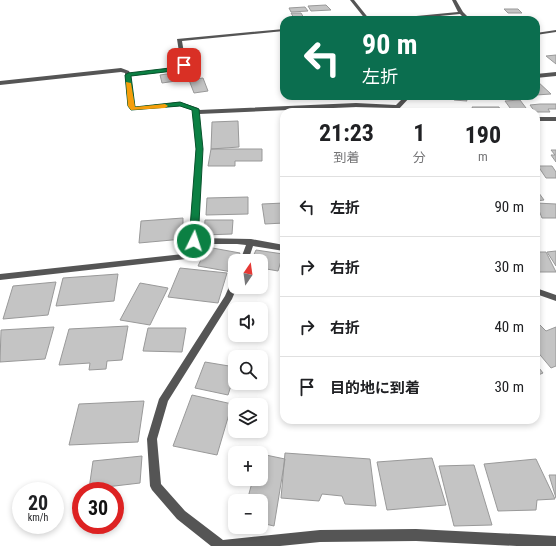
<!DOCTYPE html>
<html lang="ja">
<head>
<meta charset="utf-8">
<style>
  :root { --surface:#fff; --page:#f2f2f2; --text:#202124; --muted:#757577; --line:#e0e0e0 }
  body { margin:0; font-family:"Roboto Condensed","Noto Sans JP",sans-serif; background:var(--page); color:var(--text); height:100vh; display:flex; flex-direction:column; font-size:15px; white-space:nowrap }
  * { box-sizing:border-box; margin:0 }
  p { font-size:13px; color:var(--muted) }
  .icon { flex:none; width:22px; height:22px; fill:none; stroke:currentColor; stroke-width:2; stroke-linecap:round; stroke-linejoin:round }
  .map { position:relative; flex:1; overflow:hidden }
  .panel { position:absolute; left:280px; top:108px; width:260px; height:316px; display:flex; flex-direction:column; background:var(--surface); border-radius:12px; box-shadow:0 2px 6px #0003 }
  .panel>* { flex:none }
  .top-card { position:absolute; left:280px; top:16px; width:260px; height:84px; border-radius:12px; box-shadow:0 2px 6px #0003; background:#0b6e4f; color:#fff; overflow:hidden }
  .needle { width:26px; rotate:13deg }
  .buttons { position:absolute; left:228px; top:254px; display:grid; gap:8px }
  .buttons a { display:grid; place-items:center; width:40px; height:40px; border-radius:8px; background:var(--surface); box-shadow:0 2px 6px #0003; font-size:20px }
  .speed { position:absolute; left:12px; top:482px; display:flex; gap:8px; font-size:20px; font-weight:700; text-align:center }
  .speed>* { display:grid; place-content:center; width:52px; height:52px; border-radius:50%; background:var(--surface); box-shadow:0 2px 6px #0003; line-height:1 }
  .speed small { font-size:10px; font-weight:400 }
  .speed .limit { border:6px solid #d22; background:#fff; color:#111 }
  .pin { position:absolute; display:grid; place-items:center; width:34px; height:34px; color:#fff; margin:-17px; border-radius:8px; box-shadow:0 2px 6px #0006 }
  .me { position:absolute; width:44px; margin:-22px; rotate:4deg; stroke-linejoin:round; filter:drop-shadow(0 0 3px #0008) }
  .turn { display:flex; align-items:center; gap:14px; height:84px; padding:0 16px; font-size:18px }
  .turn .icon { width:52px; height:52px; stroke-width:2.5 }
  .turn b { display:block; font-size:28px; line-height:34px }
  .eta { display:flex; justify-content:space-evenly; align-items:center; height:68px; text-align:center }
  .eta b { font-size:24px; font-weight:700; line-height:28px }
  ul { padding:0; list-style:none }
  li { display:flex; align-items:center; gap:12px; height:60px; padding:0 16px; border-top:1px solid var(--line) }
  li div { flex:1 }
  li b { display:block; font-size:15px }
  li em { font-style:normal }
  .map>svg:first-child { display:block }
</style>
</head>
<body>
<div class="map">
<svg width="556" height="546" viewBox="0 0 556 546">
  <rect width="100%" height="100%" fill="#fff"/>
  <path fill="#c4c4c4" stroke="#999" d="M326,5l5,5 -20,1 -3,-5z
    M305,7l3,4 -17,1 -2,-4z
    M504,9h14l4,4h-14z
    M291,13h10l3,5h-10z
    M556,55v9l-10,-8z
    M180,72l3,8 -21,3 -2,-8z
    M203,78l5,13 -14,2 -5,-13z
    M536,80l15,14 -15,1z
    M453,96h12l2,5 -13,-1z
    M520,100l9,12h-16l-8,-11z
    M540,104h16v5h-8l2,3h-15l-5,-7z
    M472,107h27l2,5h-27z
    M238,121l1,26 -28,2 1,-27z
    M211,149h51v12h-27v5h-27z
    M551,150h5v12l-5,-7h4z
    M538,166h14l4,6v6h-10z
    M536,189l8,11 -8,1z
    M248,197v17l-42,1 1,-17z
    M284,203v20l-19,1 -3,-20z
    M536,203l20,1v14h-14z
    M183,218v21l-44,4 2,-22z
    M205,220h28l-1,14 -28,1z
    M207,247l33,6 -3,8h-2l-3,11 -34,-6z
    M256,250l27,4 -5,17 -17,-3v-7h-10z
    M556,251v15l-9,-14z
    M536,252h10l10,20h-20z
    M180,268l47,5 -9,30 -50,-6z
    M118,274l-4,27 -58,5 7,-28z
    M56,282l-8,33 -45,4 10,-33z
    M140,283l28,5 -18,37 -30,-5z
    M536,321l10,10 10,-4v39l-5,2 -15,-18z
    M128,326l-6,34 -15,1 -1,8 -17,1 1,-7 -31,2 10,-36z
    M54,327l-9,32 -45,3 1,-32z
    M148,328h38l-4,24 -39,-1z
    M205,362l30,5v6l-7,22 -33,-7z
    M536,364l7,9 -7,3z
    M192,395l40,9 -15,51 -44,-9z
    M144,401l-6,41 -69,3 10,-41z
    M285,453l85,6 6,47 -31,-2 -3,-8 -20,-2 -3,7 -38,-3z
    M261,454l24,5 -11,67 -13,-3v-22h-14l6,-22h8z
    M142,456l-2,27 -51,6 4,-28z
    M432,458l14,47 -59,5 -10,-48z
    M536,459l19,40 -18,1 -1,10 -38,1 -14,-47z
    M474,465l18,60 -38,1 -15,-60z
    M549,475h7v23z"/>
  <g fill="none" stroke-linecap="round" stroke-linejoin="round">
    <path fill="#555" fill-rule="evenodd" d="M350,0h4l16,20h-4z
      M452,0h4l7,12 8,8h-5l-6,-6 -61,6h-16l2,-1 73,-7z
      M284,29v2l-102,10 4,24 -4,5 -52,6 4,30 1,1 45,-5 18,6 1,2 157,-7 40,2 9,-9h6l-14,15 -2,1 -3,-2 1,-2 -37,-1 -157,7 3,35 -4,89 53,1 33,6v6l-31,-5 -5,15h-8l6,-16 -9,-1h-41l-7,14 -3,1 -186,21v-6l183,-20 7,-13 6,-92 -3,-39 -13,-4 -48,4 -4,-4 -3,-33 -4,-1 -121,13v-4l121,-13 8,3 1,2 48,-5 3,-3 -4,-26z
      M556,30v2l-20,3v-2z
      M556,72v4l-20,2v-4z
      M536,117h20v4h-20z
      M235,279v8h2l-5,12 -64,102 -11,38 4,45 24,27 38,29 97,-10 96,-1 140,7v10h-39l-101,-5 -96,1 -40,4h-69l-34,-27 -25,-29 -2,-4 -3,-47 12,-40 66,-103 7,-16z
      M536,288l20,7v6l-20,-7z"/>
  </g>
  <path fill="#0b8043" stroke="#07532c" d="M182,63l5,2 -5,5 -51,6 4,31 45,-5 19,7 4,40 -5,92 -4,3 -5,-3 7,-92 -4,-39 -12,-4 -49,4 -3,-4 -3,-31 3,-2 50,-6z"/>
  <path fill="#f59e0b" d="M126,82l5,1 4,24 30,-3 3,2 -3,2 -34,2 -3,-4z"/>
</svg>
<div class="buttons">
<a><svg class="needle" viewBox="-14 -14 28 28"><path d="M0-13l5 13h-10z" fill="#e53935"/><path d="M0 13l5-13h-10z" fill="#757577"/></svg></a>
<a><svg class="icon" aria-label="sound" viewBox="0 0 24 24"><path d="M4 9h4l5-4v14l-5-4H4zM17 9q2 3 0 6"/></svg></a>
<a><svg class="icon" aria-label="search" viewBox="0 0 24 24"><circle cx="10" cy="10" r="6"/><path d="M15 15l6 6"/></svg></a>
<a><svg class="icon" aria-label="layers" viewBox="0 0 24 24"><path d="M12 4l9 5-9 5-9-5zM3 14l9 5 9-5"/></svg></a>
<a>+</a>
<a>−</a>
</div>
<div class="speed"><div>20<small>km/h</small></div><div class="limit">30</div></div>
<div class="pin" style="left:184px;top:65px;background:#d93025"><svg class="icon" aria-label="arrive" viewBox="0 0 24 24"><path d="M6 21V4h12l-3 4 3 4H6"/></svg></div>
<svg class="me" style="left:194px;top:241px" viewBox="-20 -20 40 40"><circle r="17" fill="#0b8043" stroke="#fff" stroke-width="3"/><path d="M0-11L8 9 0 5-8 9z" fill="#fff"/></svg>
<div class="top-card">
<div class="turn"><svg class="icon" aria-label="left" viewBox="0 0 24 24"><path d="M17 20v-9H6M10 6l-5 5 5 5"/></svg><div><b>90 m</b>左折</div></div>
</div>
<section class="panel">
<div class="eta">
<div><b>21:23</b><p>到着</p></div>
<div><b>1</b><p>分</p></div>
<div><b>190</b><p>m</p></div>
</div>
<ul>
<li><svg class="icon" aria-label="left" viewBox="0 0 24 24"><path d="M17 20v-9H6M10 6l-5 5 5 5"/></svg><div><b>左折</b></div><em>90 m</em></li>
<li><svg class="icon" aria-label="right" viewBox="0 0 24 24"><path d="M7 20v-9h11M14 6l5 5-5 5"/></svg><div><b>右折</b></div><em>30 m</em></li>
<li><svg class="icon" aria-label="right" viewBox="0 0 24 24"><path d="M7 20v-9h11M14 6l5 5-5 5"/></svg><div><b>右折</b></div><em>40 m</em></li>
<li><svg class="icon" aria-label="arrive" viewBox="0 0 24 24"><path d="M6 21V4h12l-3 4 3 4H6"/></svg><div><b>目的地に到着</b></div><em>30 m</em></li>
</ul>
</section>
</div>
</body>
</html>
